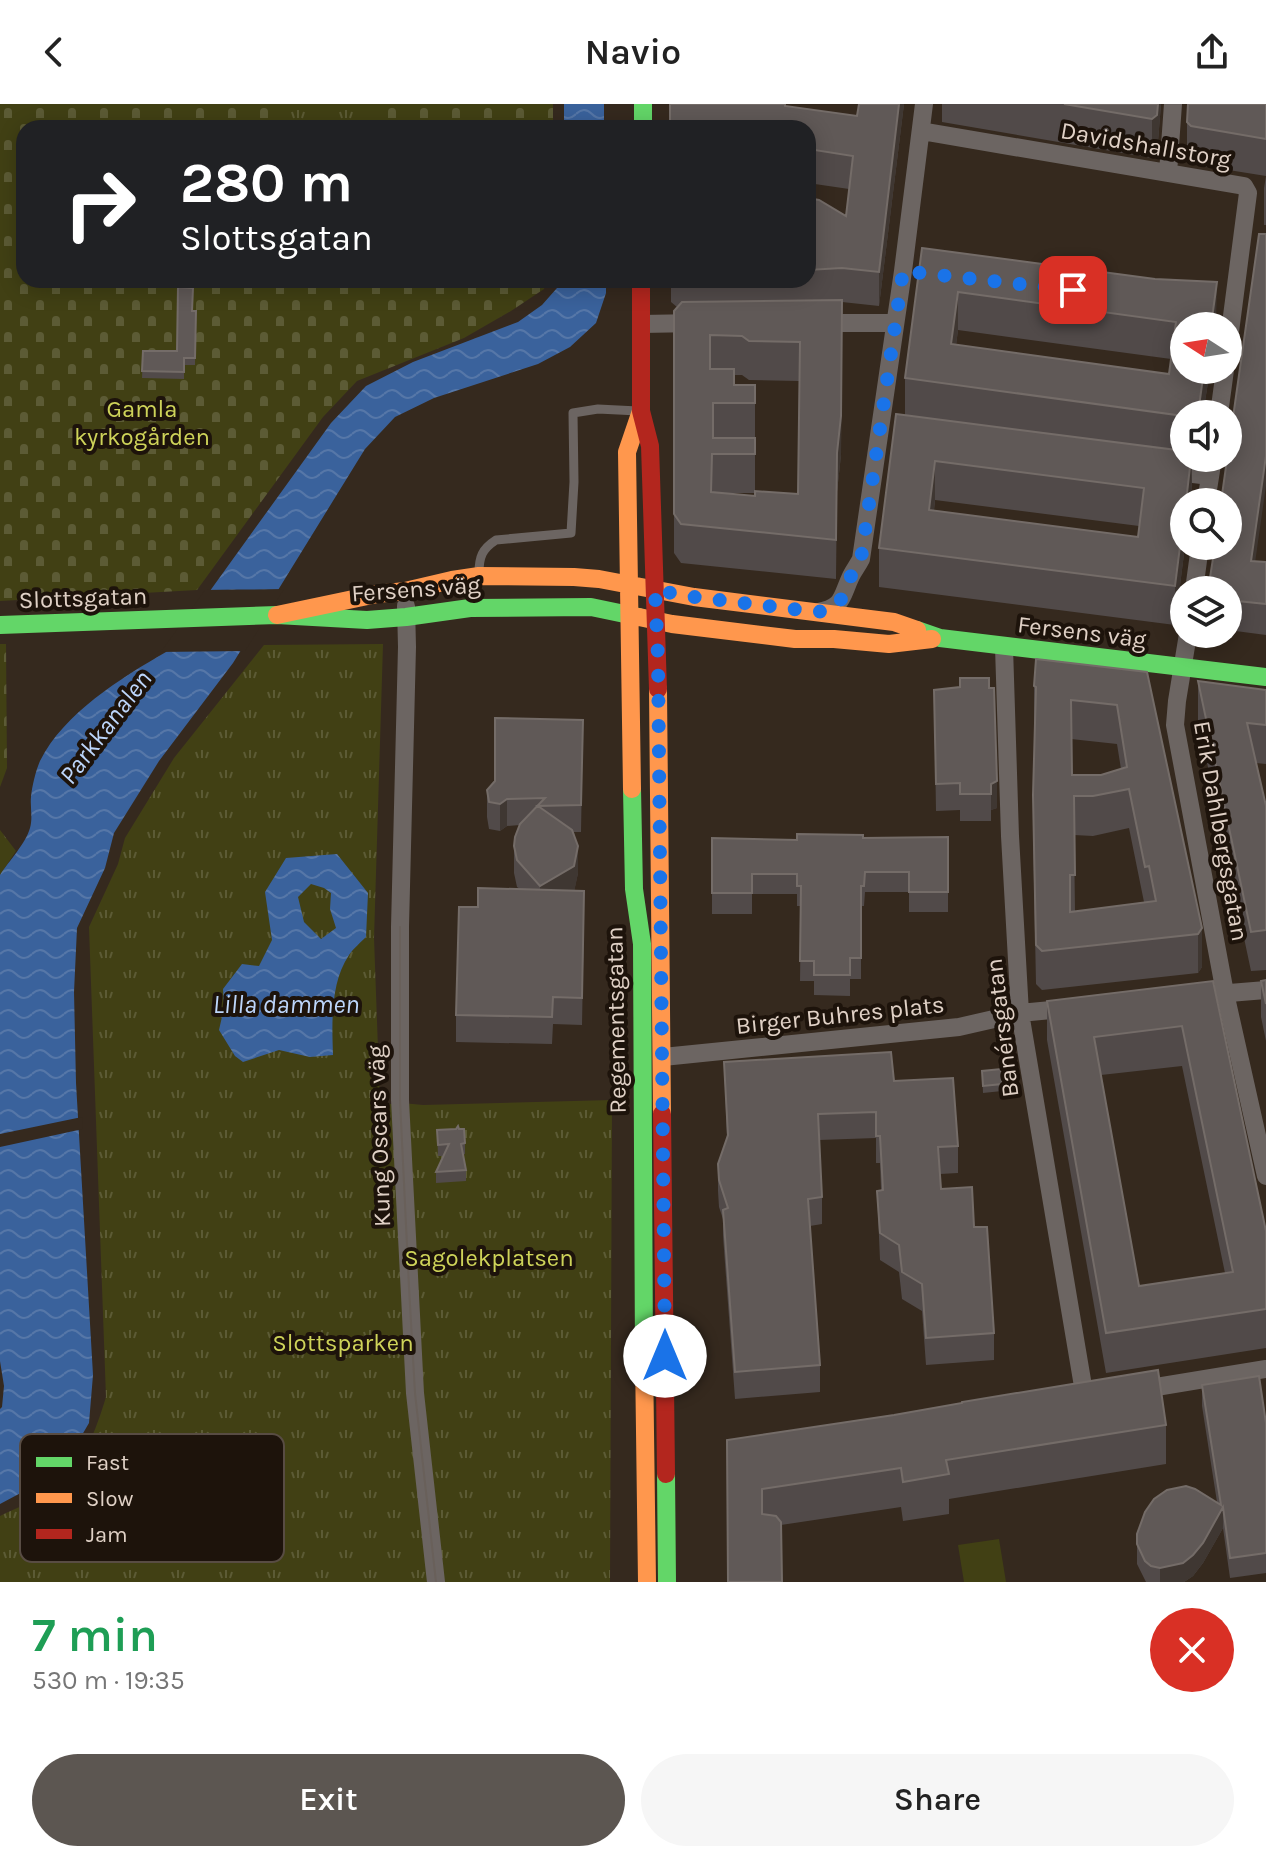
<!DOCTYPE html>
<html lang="en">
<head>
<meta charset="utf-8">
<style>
  :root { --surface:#fff; --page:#f6f6f6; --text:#222; --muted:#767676; --accent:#5c5651 }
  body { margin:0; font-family:Karla,sans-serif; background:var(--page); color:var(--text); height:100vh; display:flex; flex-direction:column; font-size:30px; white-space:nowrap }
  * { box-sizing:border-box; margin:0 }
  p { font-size:26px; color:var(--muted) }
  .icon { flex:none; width:44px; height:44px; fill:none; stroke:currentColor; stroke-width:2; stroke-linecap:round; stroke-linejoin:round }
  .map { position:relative; height:1478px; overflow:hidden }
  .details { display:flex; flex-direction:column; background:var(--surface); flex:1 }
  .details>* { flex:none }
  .hud { position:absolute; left:16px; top:16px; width:800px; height:168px; border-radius:24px; box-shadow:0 4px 20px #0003; background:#202124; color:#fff; overflow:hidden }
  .needle { width:52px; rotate:282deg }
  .buttons { position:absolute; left:1170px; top:208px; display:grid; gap:16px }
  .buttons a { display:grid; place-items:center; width:72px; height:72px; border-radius:50%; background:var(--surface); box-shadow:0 4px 20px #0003; font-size:40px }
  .pin { position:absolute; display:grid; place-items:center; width:68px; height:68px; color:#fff; margin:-34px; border-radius:16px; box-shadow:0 4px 12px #0006 }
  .me { position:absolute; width:88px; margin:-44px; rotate:0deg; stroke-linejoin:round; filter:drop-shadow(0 0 6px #0008) }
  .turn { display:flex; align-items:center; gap:28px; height:168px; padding:0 32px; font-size:36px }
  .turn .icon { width:104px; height:104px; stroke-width:2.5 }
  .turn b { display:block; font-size:56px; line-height:68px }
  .round { display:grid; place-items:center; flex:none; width:84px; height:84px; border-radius:42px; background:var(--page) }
  .overview { display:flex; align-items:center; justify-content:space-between; height:136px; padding:0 32px }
  h1 { font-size:48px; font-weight:600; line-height:60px; color:#1e9e55 }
  .action { display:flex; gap:16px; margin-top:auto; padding:16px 32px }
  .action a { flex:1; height:92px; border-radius:48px; background:var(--accent); color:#fff; font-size:32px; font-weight:600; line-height:92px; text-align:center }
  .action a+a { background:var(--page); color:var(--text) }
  header { display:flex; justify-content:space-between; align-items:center; height:104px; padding:0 32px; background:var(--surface); font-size:36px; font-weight:600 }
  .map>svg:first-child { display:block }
</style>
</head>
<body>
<header><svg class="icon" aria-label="back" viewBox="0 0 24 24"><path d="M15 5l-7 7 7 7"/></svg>Navio<svg class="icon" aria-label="share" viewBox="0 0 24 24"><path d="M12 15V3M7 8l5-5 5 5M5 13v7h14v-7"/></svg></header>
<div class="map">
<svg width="1266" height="1478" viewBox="0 0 1266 1478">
  <defs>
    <pattern id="cemetery-stones" width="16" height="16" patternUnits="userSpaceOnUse" patternTransform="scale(2)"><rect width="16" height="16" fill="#414014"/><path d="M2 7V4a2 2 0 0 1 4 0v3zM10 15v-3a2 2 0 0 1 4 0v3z" fill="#5c5b35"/></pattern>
    <pattern id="park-tufts" width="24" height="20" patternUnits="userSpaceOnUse" patternTransform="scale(2)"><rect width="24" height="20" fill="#414014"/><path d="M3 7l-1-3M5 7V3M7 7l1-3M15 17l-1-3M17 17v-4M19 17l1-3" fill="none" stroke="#5c5b35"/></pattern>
    <pattern id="water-waves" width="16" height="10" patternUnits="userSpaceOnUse" patternTransform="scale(2)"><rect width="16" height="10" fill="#3a629c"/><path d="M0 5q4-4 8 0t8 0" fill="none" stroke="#5677a8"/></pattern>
  </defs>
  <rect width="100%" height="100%" fill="#35291e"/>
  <path fill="url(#cemetery-stones)" d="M0,0h553v24h-529v152h522l-2,9 -33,22 -47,27 -107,43 -34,36 -126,173 -197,11z
    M0,540h6l1,124 -7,19z"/>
  <path fill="url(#park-tufts)" d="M284,0h85l3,4 6,20h-104l4,-15z
    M383,540l-9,294 6,167 22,-2 21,2 189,-5 -2,482h-610v-66c16,-8 45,-19 57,-29 27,-24 39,-57 49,-90l-17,-470 29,-63 7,-26 49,-80 90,-113z
    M0,726l16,21 -16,24z"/>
  <path fill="#414014" d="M999,1435l7,43h-42l-6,-37z"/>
  <path fill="url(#water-waves)" fill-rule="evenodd" d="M564,0h40v24h-40z
    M560,176h46v13l-10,30 -26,24 -32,17 -104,34 -39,19 -30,32 -132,214 -74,98 -45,72 -9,35 -28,60 -3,64 2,91 17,292 -4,48 -17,29 -25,27 -47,25v-95l2,-2 2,-21 -4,-25v-486c9,-14 26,-32 30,-47 3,-10 0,-21 1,-31 1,-11 5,-27 9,-36 24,-48 81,-83 126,-109l165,-229 35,-37 47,-24 105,-40 24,-17 15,-17z
    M337,750l31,39 -2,44c-5,5 -13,12 -17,18 -19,28 -17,69 -16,100l-23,2 -31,-7 -36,12 -8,-6 -16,-26 5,-22 -1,-19 19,-25 17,2 13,-26 -7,-48 21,-34zM311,780l13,4 7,5 -1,16 6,19 -15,11 -17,-17 -6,-25z"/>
  <path fill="#35291e" d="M284,485l-39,62 -88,1 6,-3 42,-59z
    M82,1013l1,12 -83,18v-13z"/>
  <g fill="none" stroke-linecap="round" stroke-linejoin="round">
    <path stroke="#6c6562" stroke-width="9" d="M479,469c0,-16 3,-24 17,-33l75,-7 3,-51 -1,-69 25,-4 40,2"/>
    <path stroke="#6c6562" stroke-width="18" d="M921,27l323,55 4,7 -20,154
      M1168,69l5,-69
      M819,219h76
      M641,220l57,-1
      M1219,310l6,-44
      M1168,367l42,5
      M1206,398l7,-44
      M1194,486l6,-44
      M406,502l1,41 -7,280v173l15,293 21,189
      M818,508c26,-5 23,-15 33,-36 3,-6 7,-11 10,-17l42,-288 21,-167
      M1188,530l-11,67 -2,24 50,268 41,183
      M1004,543l6,189 10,177 65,385
      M1193,892l73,-6
      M663,953l296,-30 61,-14 52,-5
      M1138,1286l128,-21"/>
    <path stroke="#63d668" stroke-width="18" d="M643,0v24
      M0,521l277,-10 90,5 39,-3 64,-9 121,-1 48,10
      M917,526l23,8 326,39
      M632,685l2,100 8,55 2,412
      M666,1370l1,108"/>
    <path stroke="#ff974d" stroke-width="18" d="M277,511l100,-21 28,-3 47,-11 27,-4 95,1 25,2 95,18 200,25 23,8
      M639,513l33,7 123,15h39l55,5 43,-5
      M658,585l4,425
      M632,685l-5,-337 14,-41
      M644,1252l3,226"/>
    <path stroke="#b3261e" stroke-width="18" d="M641,176v131l9,35 8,243
      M662,1010l4,360"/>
    <path stroke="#69605a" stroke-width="2" d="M400,823v173l9,187 6,106 21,189"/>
  </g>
  <path fill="#514a49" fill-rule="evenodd" d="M859,0h45l-25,202 -37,-4 -1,153 -4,37 -1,87 -155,-16 -7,-10v-242l3,-4 -6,-5v-22h137v-82l38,18 3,-27 -41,-6v-55l-19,-21 68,9zM734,271h8l7,5 50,1 -1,113 -43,-3v-106h-21zM722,389h33v3z
    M942,0h219l-4,50 -5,4 -210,-36z
    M1266,0v121h-2v-37l2,-12 -75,-12 -4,-5v-37z
    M922,144l295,72 -1,6h-32v44h26l-7,44h-19v44h8v34l-1,10h-7v44h1l-10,79 -296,-38v-39l26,-133v-37zM958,226l213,29 -2,15 -213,-29zM935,396l204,26 -1,11 -204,-26z
    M192,207h4l-1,54h-11v14l-42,-1 1,-27h34z
    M1255,457l11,1v73l-38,-5v-40z
    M1147,568l55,256v39l-4,6 -156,17 -6,-6 -3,-150 2,-108 -1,-1v-39zM1071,635l46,5 4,25 -20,6h-29zM1129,724l15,74 -69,10 -1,-77 19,1z
    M1198,577l68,9v74l-10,-1 10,43v164l-15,1 -53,-251z
    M989,584l8,120 -6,2v11h-31v-11l-24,1 -2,-121z
    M583,616l-2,112h-7l4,41 -4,18 10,27 -2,107 -29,-1 -1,20 -96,-2v-27l22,-108 42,-18 -3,-2 -3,-14v-27l6,-21 -13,1 -7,5 -11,-2 -2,-12v-27z
    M948,733v75h-39v-20h-44l-1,14h-3v73h-11v17l-36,-1v-14h-14l1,-75h-4v-12h-45v20h-40v-76l85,2z
    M1266,876v61l-5,-24v-36z
    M1213,877l53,250v117l-160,25 -59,-333v-39zM1182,962l43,207 -86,13 -38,-211z
    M724,958l170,19 64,65v27l-18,1 1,15 33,38 20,106v27l-68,5 -4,-54 -20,-12 -3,-27 -19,-12 -3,-69 4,-1 -1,-27h-4v-25l-57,2 3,57v27l-12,2 10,139v27l-85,7 -12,-163v-17l-4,-12 -1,-16v-27l9,-25z
    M982,967l20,13v7l-19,2z
    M437,1026l28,13v11l-2,1 3,15v11l-30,2v-11l7,-16h-5z
    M1202,1281l64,38v150l-36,5 -7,-50 -20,35 -10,13 -9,6h-38l-9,-18v-30l80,-32 -15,-96z
    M1166,1321v39l-217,35v15l-46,7 -2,-14 -120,18 1,57 -55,-142z"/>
  <path fill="#3f3732" d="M899,0h5l-25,202v-34z
    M1158,0h3l-4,50 -5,4v-39z
    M1217,178l-1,44h-5z
    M958,188v38l-7,52v-38z
    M842,196l-1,155 -4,37 -1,87 1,-126z
    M1204,266h6l-7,44h-5z
    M1266,352v30l-15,105v-30z
    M1191,354l1,34 -1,10h-5z
    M935,357v39l-6,50v-40z
    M1184,411v31h1l-10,79v-39z
    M997,677v27l-6,2v-26z
    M507,695v27l-7,5v-27z
    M578,742v27l-4,20 -34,20v-27z
    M1202,824v39l-4,6v-39z
    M1223,1403v21l-20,35 -10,13 -9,6h-24v-14z"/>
  <path fill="#605957" stroke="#746c68" stroke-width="2" fill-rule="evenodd" d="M670,0h115v2l72,10 2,-12h40l-20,168 -37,-4 -34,2v-72l11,2 27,16 7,-60 -45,-7v-21h-138z
    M1064,0h94l-1,11 -5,4z
    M1188,0h78v35l-75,-13 -4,-4z
    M1259,130h7v222l-15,105 15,1v42l-38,-4v-10h-20l7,-44h13v-44h-7z
    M922,144l233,31 62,3 -6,44h-27v44h20l-6,44h-14v2l-279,-38zM958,188l218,30 -7,52 -218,-30z
    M178,183l15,1 -1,23h4l-1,47h-11v14l-42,-1 1,-20h34z
    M842,196l-1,116 -4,37 -1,87 -155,-16 -7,-10v-203l8,-9zM710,231l32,1 7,5 51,1 -2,152 -43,-3v5l-44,-4 1,-38h43v-16h-42v-35h42v-18h-21v-16h-24z
    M896,310l288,37v7h7l-5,44h-2v13l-9,71 -296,-38zM935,357l209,27 -6,49 -209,-27z
    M1036,555l111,13 55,256 -4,6 -156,17 -6,-6 -3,-150 3,-108 -2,-1zM1071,596l46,5 10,62 -26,8h-29zM1129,685l16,78 4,-1 7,35 -86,11v-37h5l-1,-79h19z
    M960,574h29v10h5l3,93 -6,3v10h-31v-11l-24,1 -2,-94 26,-3z
    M1198,577l68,9v35l-19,-2 19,83v124l-15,2z
    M495,614l88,2 -2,85 -43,1 34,24 6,16 -4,20 -34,20 -23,-26 -3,-14 1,-9 5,-13 25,-26 -38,1 -7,5 -11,-2 -2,-12 8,-9z
    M797,730l66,1v3l85,-1v55h-39v-20h-44l-1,14h-3v72h-11v17h-36v-14h-14l1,-75h-4v-12h-45v19h-40v-55l85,2z
    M478,784l106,3 -2,107 -29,-1 -1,20 -96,-2 3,-108h19z
    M1266,876v24l-5,-23z
    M1213,877l53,250v78l-160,24 -59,-332zM1182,922l51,246 -94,14 -45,-249z
    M891,948l3,29 59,-3 5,68 -20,1 3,42 31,-2 2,40h13l7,106 -68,5 -4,-54 -20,-12 -3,-27 -19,-12 -3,-42 6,-1 -3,-54h-4v-24l-58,2 4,83 -14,2 12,166 -85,7 -12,-162 5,-2 -9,-28 -1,-16 10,-29 -4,-73z
    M1001,965l1,15 -19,2 -1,-15z
    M458,1022l1,3h5l1,14 -4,1 5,26 -30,2 13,-28 -11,1 -1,-15 19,-1z
    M1158,1266l8,55 -220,35 3,14 -46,8 -2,-14 -139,21v25l14,2 5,6 1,60h-54l-1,-142 167,-25 68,-12v-1z
    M1259,1272l7,47v130l-36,5 -7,-51 -20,36 -10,12 -10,8 -23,5 -9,-2 -6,-5 -8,-17v-10l8,-22 9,-13 13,-9 19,-4 9,3 26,16 -19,-120z"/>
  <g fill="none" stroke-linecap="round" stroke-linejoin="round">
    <path stroke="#1a73e8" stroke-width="14" stroke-dasharray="0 25.2" d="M665,1252l-7,-698 -3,-68 39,7 124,15c26,-5 23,-15 33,-36 3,-6 7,-11 10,-17l42,-288 170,19"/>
  </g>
  <g text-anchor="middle" stroke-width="8" stroke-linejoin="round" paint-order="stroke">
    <g font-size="24" fill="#e0d1c6" stroke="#1d130b">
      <text transform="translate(1146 41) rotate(10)" y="8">Davidshallstorg</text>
      <text transform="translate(416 485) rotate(-4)" y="8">Fersens väg</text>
      <text transform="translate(83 494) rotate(-2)" y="8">Slottsgatan</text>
      <text transform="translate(1082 528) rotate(7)" y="8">Fersens väg</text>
      <text transform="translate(1221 727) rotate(80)" y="8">Erik Dahlbergsgatan</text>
      <text transform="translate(840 911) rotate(-6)" y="8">Birger Buhres plats</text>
      <text transform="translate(616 916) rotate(-91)" y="8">Regementsgatan</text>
      <text transform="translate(1002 924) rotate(-97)" y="8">Banérsgatan</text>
      <text transform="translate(379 1032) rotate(-92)" y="8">Kung Oscars väg</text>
    </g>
    <g font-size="24" fill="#ced359" stroke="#1d130b">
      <text x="142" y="313">Gamla<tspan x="142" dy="28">kyrkogården</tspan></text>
      <text x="489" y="1162">Sagolekplatsen</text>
      <text x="343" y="1247">Slottsparken</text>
    </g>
    <g font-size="26" font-style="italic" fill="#bdd6fb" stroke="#1d130b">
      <text transform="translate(105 623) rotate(-53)" y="9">Parkkanalen</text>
      <text x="286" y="909">Lilla dammen</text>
    </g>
  </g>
  <rect x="20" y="1330" width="264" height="128" rx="12" fill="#1d130b" stroke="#584c43" stroke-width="2"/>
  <rect x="36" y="1353" width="36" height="10" fill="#63d668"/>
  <rect x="36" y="1389" width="36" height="10" fill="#ff974d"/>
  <rect x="36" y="1425" width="36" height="10" fill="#b3261e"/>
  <g font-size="22" fill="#e0d1c6">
    <text x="86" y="1366">Fast</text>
    <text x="86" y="1402">Slow</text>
    <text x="86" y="1438">Jam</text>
  </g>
</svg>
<div class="buttons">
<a><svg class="needle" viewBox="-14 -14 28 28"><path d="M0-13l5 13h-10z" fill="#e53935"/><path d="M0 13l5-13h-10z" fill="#767676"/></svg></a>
<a><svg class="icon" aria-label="sound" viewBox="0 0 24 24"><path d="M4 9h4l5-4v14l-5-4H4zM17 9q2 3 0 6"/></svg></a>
<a><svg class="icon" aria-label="search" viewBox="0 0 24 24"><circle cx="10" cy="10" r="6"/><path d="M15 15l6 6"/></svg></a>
<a><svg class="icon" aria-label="layers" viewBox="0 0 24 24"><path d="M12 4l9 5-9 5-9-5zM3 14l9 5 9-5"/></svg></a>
</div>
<div class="pin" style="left:1073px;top:186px;background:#d93025"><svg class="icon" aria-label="arrive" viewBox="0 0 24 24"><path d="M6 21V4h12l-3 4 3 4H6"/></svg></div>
<svg class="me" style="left:665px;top:1252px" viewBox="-20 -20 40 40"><circle r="19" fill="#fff"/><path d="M0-13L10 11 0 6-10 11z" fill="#1a73e8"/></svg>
<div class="hud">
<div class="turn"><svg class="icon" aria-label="right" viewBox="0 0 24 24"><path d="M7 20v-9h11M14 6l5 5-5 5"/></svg><div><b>280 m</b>Slottsgatan</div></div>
</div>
</div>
<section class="details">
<div class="overview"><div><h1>7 min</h1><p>530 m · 19:35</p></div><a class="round" style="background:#d93025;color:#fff"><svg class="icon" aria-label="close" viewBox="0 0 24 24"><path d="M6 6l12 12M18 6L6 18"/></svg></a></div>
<div class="action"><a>Exit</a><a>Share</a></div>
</section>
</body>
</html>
